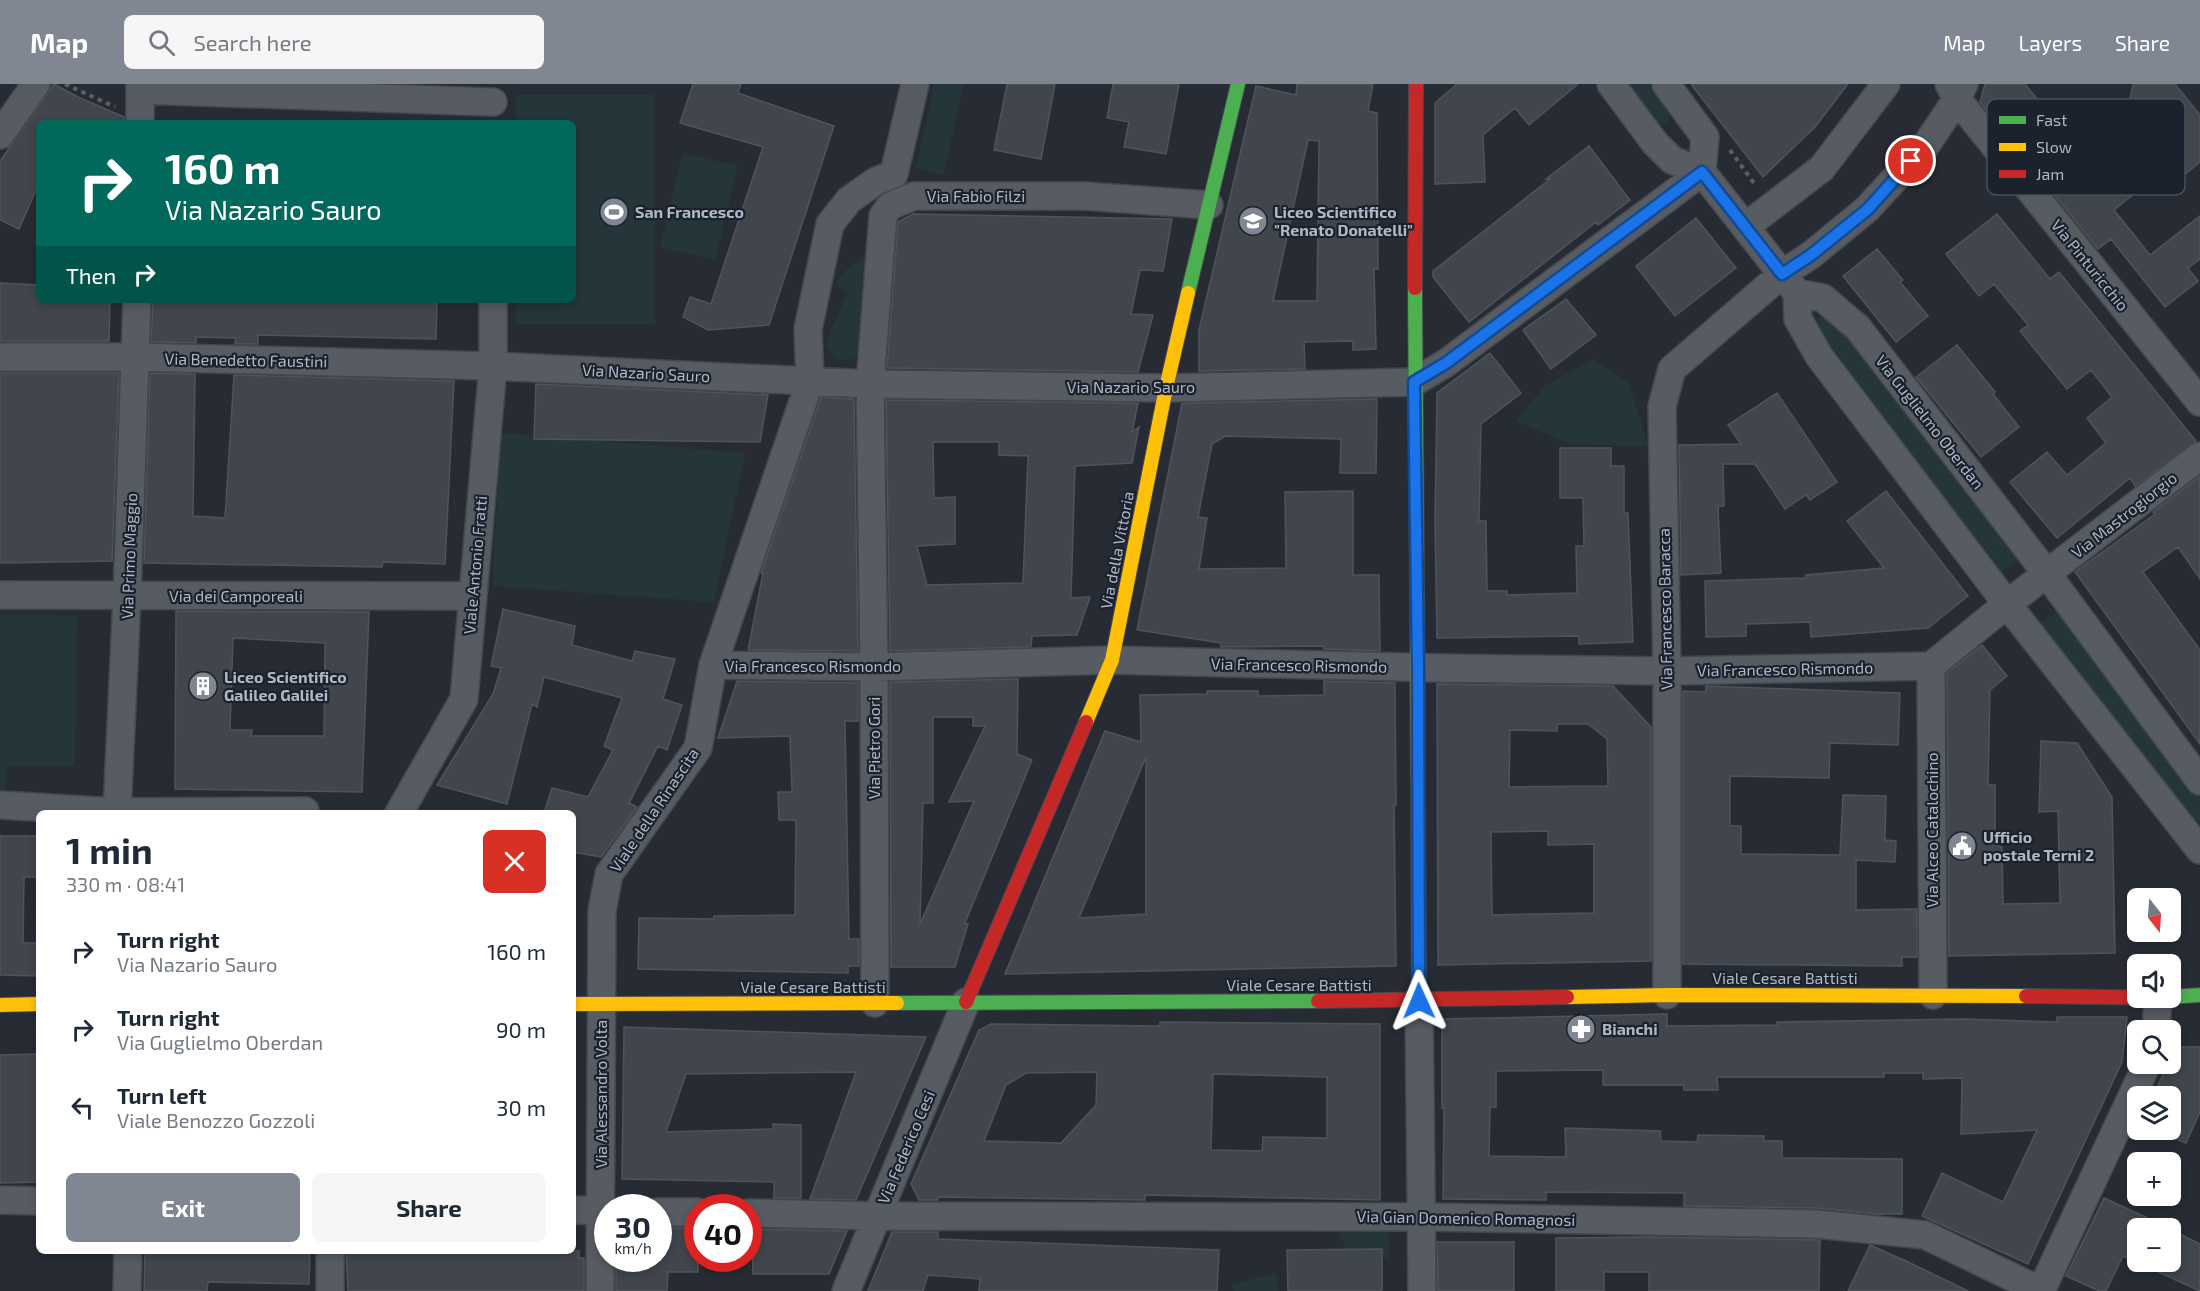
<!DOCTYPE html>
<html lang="en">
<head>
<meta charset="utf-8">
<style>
  :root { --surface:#fff; --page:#f6f6f7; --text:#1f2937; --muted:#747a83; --accent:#808793 }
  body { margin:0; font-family:"Exo 2",sans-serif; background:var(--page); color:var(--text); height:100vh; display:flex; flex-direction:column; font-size:22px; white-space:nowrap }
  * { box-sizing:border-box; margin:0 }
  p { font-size:20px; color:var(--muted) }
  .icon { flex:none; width:33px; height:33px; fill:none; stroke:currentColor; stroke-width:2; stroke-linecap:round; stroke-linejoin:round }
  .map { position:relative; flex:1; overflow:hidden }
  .details { position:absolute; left:36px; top:726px; width:540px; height:444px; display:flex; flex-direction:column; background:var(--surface); border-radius:9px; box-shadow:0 3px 9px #0003 }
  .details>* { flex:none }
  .hud { position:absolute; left:36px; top:36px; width:540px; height:183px; border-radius:9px; box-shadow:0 3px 9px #0003; background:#00695c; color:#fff; overflow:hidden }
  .needle { width:39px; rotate:163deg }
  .controls { position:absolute; left:2127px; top:804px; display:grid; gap:12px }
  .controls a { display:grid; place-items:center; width:54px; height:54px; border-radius:9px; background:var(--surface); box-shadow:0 3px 9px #0003; font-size:30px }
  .speed { position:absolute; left:594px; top:1110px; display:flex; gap:12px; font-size:30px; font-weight:700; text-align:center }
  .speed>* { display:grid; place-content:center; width:78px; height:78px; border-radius:50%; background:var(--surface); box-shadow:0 3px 9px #0003; line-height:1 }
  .speed small { font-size:15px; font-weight:400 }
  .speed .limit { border:9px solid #d22; background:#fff; color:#111 }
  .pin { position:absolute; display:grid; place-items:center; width:51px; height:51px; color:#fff; margin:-26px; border:3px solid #fff; border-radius:50%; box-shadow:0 2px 6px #0007 }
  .me { position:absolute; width:66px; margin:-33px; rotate:359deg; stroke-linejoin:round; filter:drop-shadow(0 0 4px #0008) }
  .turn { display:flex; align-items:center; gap:21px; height:126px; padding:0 30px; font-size:27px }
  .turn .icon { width:78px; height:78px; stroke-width:2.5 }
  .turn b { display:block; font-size:42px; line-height:51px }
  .then { display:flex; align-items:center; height:57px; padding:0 30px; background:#0003; gap:12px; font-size:22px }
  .round { display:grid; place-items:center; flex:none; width:63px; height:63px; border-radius:9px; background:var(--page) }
  .headline { display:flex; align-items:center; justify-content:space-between; height:102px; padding:0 30px }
  h1 { font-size:36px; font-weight:700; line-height:45px }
  .action { display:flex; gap:12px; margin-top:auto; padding:12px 30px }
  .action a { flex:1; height:69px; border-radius:9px; background:var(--accent); color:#fff; font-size:24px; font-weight:700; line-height:69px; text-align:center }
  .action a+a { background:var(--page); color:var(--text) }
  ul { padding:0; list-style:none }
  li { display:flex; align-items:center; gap:18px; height:78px; padding:0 30px }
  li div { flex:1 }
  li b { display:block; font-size:22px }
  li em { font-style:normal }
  header { display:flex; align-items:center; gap:36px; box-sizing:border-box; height:84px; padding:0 30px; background:var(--accent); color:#fff }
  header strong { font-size:28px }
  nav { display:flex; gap:33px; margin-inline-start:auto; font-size:21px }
  .search { width:420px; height:54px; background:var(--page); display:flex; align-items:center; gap:15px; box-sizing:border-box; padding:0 21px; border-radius:9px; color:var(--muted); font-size:22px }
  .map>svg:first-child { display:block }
</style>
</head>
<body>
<header>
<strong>Map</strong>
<div class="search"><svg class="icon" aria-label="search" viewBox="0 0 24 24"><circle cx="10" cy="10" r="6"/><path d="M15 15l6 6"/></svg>Search here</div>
<nav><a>Map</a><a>Layers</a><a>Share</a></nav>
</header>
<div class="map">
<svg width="2200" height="1207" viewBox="0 0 2200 1207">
  <rect width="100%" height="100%" fill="#272c34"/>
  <path fill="#243639" d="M934,0h29l-19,91 -28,-6z
    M1628,0h25l20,27 -6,11 -12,3z
    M516,11h139v229h-139v-24h57v-177h-57z
    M683,69l55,13 -23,94 -55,-13z
    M870,171l-9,98c-7,9 -16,7 -26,5l-8,-12 3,-14 18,-39 -13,-9 17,-21 7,-1z
    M1833,231l184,244 -17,13 -187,-242 4,-13z
    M1594,275l35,25 19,61 -22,1 -55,-2 -55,-23 28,-35z
    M501,349l244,20 -31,149 -222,-16z
    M2057,528l143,182v26l-12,-1 -149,-195z
    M0,530l77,1 -2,151h-68l-2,28h-5z
    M1387,1135l3,41 -43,-9 -8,-17z
    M1276,1189l2,18h-45l-1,-7z"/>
  <path fill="#41464c" stroke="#4f545c" stroke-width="1.5" fill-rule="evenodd" d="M54,0l24,13 46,20v6h-85v60l-20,46 -19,-9v-59z
    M693,0h48l-3,9 96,33 -65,199 -61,5 -25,-13 7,-20 21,7 52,-157 -83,-24z
    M1007,0h48l-14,75 -47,-9z
    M1113,0h66l-13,70 -42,-7 5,-25 -22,-4z
    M1297,0h76l-5,27 9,2 1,156h-4l2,80 -23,1v-9l-49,1 1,27 -106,2v-41l57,-244 40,9zM1308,56l11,1 -2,160h-44z
    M1457,0h121l-49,41 -14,-17 -32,27 2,47 -50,2v-81z
    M1691,0h157l-33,43 -52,50z
    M1985,0h40l38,47 -7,5 31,37 63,-50 -20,-24 3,-15h42l25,31v47l-16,13 -10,-13 -60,48 36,45 50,-39v43l-12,9 10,13 -33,26 -54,-68 -13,10 -118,-147z
    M1589,62l41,54 -32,25 -2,-3 -127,100 -36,-45v-6l117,-92h-4z
    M913,130l259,5 -9,52 -23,-1 -9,44 22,1 -15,57 -251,-4 11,-146z
    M1997,130l53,65 9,-7 137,169 -61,45 -5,-8 -73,60 -47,-56 37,-30 20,23 39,-32 -19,-25 25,-21 -21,-27 -24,19 -47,-58 8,-6 -34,-41 -15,12 -33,-42z
    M1696,134l40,50 -61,48 -39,-50z
    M1877,165l26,31 -3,2 28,34 -32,26 -53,-66z
    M0,199l39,2v15h71l-1,41h-109z
    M1566,215l30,36 -45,34 -28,-39z
    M153,216h284l-1,39 -178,-4v9h-23l1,-6 -40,-1v6l-45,-1z
    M1957,261l38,47 -2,2 26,33 -38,30 -65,-80z
    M1490,269l31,40 -40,31 -2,97h7l1,70h20v4l70,-2 -1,-47h8l-1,-48h-23v-50h51v18h13v47h4l5,129 -54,2v-8l-142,2 -2,-116 2,-129z
    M0,289h119l-7,188 -112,2z
    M150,289l45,1 -2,142 32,2 9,-143 220,6 -9,183 -62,-2 -1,5 -238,-4z
    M536,300l232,11 -8,47 -226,-3z
    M1777,309l60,89 -27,18 -4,-5 -21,14 -30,-45h-32l1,42h-6l3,67 -40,2 -2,-130 62,-1 -13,-19z
    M821,313l33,2 4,252 -110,-1 15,-77h-2z
    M1377,315l-1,74h-36l1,-34 -116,-3 -13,8 -14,73 9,1 -8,51 87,-1 -1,-76 68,-1v84h26l1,76 -56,-2v-3l-103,1v-4l-84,-13 45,-227z
    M886,316l252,3 -6,29 7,-5 -7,36 -57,3 -4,132 19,-1 -13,38 -45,1 -1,11 -141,4zM933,358h66v13l29,1 -5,127 -96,2 -10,-39 38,-2v-47l-21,1z
    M2200,392v103l-22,-32 -35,25 57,78v94l-125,-172 80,-58 -2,-2z
    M1886,407l82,105 -40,32 -117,9 -1,-15 -64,2v12l-40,1 -1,-56 101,-3v-3l78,-7 -37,-47z
    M503,525l72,17 -3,19 60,16 3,-10 40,8 -12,40 19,6 -15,45 -9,-4 -29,57 8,4 -36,50 -28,-5v-39h-29l8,-25 36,9 25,-47 -9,-4 18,-48 -78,-21 -7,30 -5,-3 -25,100 -70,-19 56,-91 8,-26 -10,-2z
    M176,527l193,1 -7,180 -187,-3zM233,554l92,5 -1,93h-73l1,-6h-22z
    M1982,561l25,31 -17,14 -2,95h7v60l7,2 1,57 57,-1 -2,-92 -19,1 2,-71 36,2 35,54 3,156 -166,3 -2,-283z
    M1018,595l-1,75 15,6 -67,163 3,1 -13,43h-64l-1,-285zM933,633h40v9h12l-36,76 25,-1 -54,123 3,-121h10z
    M737,597l121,2v38h-13l4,218h10v27h-11v7l-210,-4 1,-51 75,1v-3l81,-1 1,-95h-17l-1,-28h14l-2,-56 -72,2z
    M1324,597l71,2 1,122h-2l2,161 -391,8 100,-243 36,11 -1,-47 67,-1v-3h51v5l66,-1zM1146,673v157l-67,4 64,-154z
    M1437,600l176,2 38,41v234l-213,4zM1557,640h31l19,15 1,47 -99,1 1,-57 47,1zM1548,747v14l46,-1v69l-102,2 -1,-83z
    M1706,602l194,7 -2,52 -68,-2 -1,35 -99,-2v50h11v28l99,1 3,-60 43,1 -1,44 11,1 -1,21 -39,-2v50l61,-1v48h-15v9l-219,-2v-273l23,1z
    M0,752h39v41h-15l-1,66h16v33l-39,-1z
    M1667,930v12l110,-1v-3l186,-3 94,3v-5h70l-5,45 -94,202 -106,-48 20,-43 61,29 34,-72 -76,4 1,-56 -39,1v-6h-39v4h-167l1,13h-34v-5h-81v-15l-107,1v36h-6l-1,49 77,1 -1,-29 95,3 1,10 36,1 1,-7 66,1v5h18v17l120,1v55h-25l-61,-6 -132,-2v-13l-138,-1v8l-103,-1 1,-91h-2v-89z
    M1160,938l220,2v176l-235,-5v5l-207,-3v3h-19l-8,-16 68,-154 12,-6 169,2zM1097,988l-1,33 -35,38 -77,-2 22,-56 20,-12zM1213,990l114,3v61l-64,-1 -1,14 -51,-1z
    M624,943l302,10 -70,163 -46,-1 46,-127 -170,2 -20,58 107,-3v-5l28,1v73h-27v-16l-152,-3z
    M2175,963h25v65l-14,31 -31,-13h15v-34h-17l15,-32h2v-7z
    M39,970v128l-39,1v-128z
    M2104,1114l65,30h-31v34h32v-33l30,15v47l-77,-35 -17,35h-7l-33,-15z
    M658,1144h40v44h-30l-1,19h-51v-33h42z
    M752,1145l95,2 -18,43h-76z
    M892,1148h46v7l281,11 -2,41h-238l1,-12 -52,-4 -5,16h-55z
    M1650,1153l170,3 -1,51h-170v-19h-45v19h-48v-53z
    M1437,1158h77v49h-76z
    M1870,1161l31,14v2l1,-2 66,32h-120z
    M1382,1165v42h-94l-1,-41z
    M145,1167h165l-1,33 -101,-2 -1,9h-63z
    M346,1167h233v7h5v33h-236z"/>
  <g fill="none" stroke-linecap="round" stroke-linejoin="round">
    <g stroke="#43474d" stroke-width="30">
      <path id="street" d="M140,0v39
        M1611,0l44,59 17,17 30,12 3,-35 -39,-53
        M1949,0l8,15 243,303
        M141,6l352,12
        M0,51l36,-51
        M1745,143l77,-59 64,-84
        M0,273h136l357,9 377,18 296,4 248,-6 32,-19 256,-191 95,121
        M0,511l473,1
        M713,581l161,2 238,-7 327,8 228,3 264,-5 76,-62 193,-148
        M1931,582l2,329
        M2200,697l-153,-207 -189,-246 -35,-30 -26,-5 1,26 21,37 188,248 193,246
        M0,721l117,7 188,-1v2
        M117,728l10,-216 10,-296
        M399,729l65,-114 29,-333v-66
        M1667,911v-324l-5,-265 10,-37 110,-95 29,-19 56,-46 59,-64 31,-46 7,-15
        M1419,917l3,290
        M875,919l-1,-336 -4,-283 13,-168 7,-10 24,-10h170l125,9
        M2156,946l2,-32
        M0,1116l39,1
        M573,1126l35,1
        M658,1128h40
        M748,1129l129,3 546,1 393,7 109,11 116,56
        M127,1207l1,-40
        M330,1207v-40
        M600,1207l2,-380 7,-37 89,-126 15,-83 97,-284 -2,-52 22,-105 19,-24 27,-19 18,-7 21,-90
        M846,1207l120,-289
        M2041,1207l106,-227"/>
    </g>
    <g stroke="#43474d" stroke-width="16">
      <path id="fast" d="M1415,204l2,294
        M1188,209l50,-209
        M2170,913l30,-2
        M897,919l421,-2"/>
    </g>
    <g stroke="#43474d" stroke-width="16">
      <path id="slow" d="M1417,498l2,419
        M1086,638l26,-62 54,-272 22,-95
        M1567,913l100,-2 359,1
        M573,920l324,-1
        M0,921l39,-1"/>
    </g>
    <g stroke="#43474d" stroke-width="16">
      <path id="jam" d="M1415,204l1,-204
        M2026,912l142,2
        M1318,917l249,-4
        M966,918l120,-280"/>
    </g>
    <path stroke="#5a5f66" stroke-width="4" stroke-dasharray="4.5 4.5" stroke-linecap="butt" d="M65,0l50,23
      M1730,66l26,36"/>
    <use href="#street" stroke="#575b62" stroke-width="27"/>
    <use href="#fast" stroke="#4caf50" stroke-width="14"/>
    <use href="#slow" stroke="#ffc107" stroke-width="14"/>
    <use href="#jam" stroke="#c62828" stroke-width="14"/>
  </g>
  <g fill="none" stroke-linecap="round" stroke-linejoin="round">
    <g stroke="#114b97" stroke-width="15">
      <path id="route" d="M1419,917l-1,-333 -4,-286 32,-19 256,-191 80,102 29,-19 57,-46 43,-48"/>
    </g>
    <use href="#route" stroke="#1a73e8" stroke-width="10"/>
  </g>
  <defs>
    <g id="stadium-disc" transform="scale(1.5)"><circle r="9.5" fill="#808793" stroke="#1b222e"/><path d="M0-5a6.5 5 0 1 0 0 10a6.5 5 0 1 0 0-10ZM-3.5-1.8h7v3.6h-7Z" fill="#fff"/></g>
    <g id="school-disc" transform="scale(1.5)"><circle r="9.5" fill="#808793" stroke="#1b222e"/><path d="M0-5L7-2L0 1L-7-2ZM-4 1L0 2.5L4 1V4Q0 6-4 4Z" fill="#fff"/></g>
    <g id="building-disc" transform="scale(1.5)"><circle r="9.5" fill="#808793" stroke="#1b222e"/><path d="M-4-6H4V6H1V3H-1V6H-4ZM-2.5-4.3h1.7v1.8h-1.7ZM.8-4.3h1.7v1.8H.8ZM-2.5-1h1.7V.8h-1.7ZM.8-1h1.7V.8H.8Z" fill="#fff"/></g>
    <g id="civic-disc" transform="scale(1.5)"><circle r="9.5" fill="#808793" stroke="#1b222e"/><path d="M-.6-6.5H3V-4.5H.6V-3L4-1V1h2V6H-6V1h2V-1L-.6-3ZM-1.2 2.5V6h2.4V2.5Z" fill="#fff"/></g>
    <g id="pharmacy-disc" transform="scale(1.5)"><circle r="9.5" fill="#808793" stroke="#1b222e"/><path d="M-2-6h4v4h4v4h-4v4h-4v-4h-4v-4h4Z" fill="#fff"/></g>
  </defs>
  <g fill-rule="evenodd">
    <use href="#stadium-disc" x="614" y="128"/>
    <use href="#school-disc" x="1253" y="137"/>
    <use href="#building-disc" x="203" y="602"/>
    <use href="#civic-disc" x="1962" y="762"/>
    <use href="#pharmacy-disc" x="1581" y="945"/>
  </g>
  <g text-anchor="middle" stroke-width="4.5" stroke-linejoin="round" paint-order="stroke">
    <g font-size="16" fill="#b0b8c6" stroke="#1b222e">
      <text x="976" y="118">Via Fabio Filzi</text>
      <text transform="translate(2090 181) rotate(51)" y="6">Via Pinturicchio</text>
      <text transform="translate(246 276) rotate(1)" y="6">Via Benedetto Faustini</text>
      <text transform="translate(646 289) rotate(3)" y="6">Via Nazario Sauro</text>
      <text x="1131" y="309">Via Nazario Sauro</text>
      <text transform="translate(1930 338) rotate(52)" y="6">Via Guglielmo Oberdan</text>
      <text transform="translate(2124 431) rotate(-38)" y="6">Via Mastrogiorgio</text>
      <text transform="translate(1117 466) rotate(-79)" y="6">Via della Vittoria</text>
      <text transform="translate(129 472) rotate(-88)" y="6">Via Primo Maggio</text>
      <text transform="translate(475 481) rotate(-85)" y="6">Viale Antonio Fratti</text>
      <text x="236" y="518">Via dei Camporeali</text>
      <text transform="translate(1665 525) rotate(-91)" y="6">Via Francesco Baracca</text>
      <text transform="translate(1299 581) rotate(1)" y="6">Via Francesco Rismondo</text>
      <text x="813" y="588">Via Francesco Rismondo</text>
      <text transform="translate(1785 585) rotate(-1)" y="6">Via Francesco Rismondo</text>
      <text transform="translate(874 664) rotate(-90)" y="6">Via Pietro Gori</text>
      <text transform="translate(654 726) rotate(-56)" y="6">Viale della Rinascita</text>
      <text transform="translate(1932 746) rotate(-90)" y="6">Via Alceo Catalochino</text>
      <text x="1785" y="900">Viale Cesare Battisti</text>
      <text x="1299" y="907">Viale Cesare Battisti</text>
      <text x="813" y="909">Viale Cesare Battisti</text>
      <text transform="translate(601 1010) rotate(-90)" y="6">Via Alessandro Volta</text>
      <text transform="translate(906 1063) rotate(-67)" y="6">Via Federico Cesi</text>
      <text transform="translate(1466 1134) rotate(1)" y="6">Via Gian Domenico Romagnosi</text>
    </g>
    <g font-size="16" font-weight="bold" fill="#b0b8c6" stroke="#1b222e" text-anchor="start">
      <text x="635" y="134">San Francesco</text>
      <text x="1274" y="134">Liceo Scientifico<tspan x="1274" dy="18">"Renato Donatelli"</tspan></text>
      <text x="224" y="599">Liceo Scientifico<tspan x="224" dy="18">Galileo Galilei</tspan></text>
      <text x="1983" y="759">Ufficio<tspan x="1983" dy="18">postale Terni 2</tspan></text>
      <text x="1602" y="951">Bianchi</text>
    </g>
  </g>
  <rect x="1987" y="15" width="198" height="96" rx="9" fill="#1b222e" stroke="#484f5c" stroke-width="1.5"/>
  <rect x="1999" y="32" width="27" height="8" fill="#4caf50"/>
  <rect x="1999" y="59" width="27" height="8" fill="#ffc107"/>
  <rect x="1999" y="86" width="27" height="8" fill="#c62828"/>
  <g font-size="16" fill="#b0b8c6">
    <text x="2036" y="42">Fast</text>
    <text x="2036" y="69">Slow</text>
    <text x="2036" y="96">Jam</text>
  </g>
</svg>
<div class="controls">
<a><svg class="needle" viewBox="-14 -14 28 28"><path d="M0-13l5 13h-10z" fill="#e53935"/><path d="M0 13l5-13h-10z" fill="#747a83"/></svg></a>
<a><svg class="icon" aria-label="sound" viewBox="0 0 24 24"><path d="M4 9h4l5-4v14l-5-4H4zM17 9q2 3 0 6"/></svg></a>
<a><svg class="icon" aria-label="search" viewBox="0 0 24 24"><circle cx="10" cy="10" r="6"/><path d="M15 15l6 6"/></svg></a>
<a><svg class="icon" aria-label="layers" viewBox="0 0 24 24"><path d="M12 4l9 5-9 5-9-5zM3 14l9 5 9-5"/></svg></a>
<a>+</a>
<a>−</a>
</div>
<div class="speed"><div>30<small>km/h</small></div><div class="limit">40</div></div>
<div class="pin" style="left:1911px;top:77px;background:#d93025"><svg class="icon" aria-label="arrive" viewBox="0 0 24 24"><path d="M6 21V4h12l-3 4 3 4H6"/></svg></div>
<svg class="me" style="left:1419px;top:917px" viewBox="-20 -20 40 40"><path d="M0-17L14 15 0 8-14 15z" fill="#1a73e8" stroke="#fff" stroke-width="4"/></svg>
<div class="hud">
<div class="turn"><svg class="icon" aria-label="right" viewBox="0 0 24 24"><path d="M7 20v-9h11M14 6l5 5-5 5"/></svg><div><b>160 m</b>Via Nazario Sauro</div></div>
<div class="then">Then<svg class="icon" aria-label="right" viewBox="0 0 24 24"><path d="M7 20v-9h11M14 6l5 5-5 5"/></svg></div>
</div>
<section class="details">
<div class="headline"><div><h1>1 min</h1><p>330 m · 08:41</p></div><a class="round" style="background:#d93025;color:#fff"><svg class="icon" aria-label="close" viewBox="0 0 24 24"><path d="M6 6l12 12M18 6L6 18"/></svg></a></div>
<ul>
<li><svg class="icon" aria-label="right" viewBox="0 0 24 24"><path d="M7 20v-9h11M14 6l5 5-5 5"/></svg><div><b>Turn right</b><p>Via Nazario Sauro</p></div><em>160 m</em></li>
<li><svg class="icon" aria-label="right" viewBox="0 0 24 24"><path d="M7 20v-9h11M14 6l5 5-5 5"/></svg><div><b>Turn right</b><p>Via Guglielmo Oberdan</p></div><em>90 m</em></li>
<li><svg class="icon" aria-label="left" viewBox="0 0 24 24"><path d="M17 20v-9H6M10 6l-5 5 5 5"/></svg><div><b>Turn left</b><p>Viale Benozzo Gozzoli</p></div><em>30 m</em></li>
</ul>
<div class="action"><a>Exit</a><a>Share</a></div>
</section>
</div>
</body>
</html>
